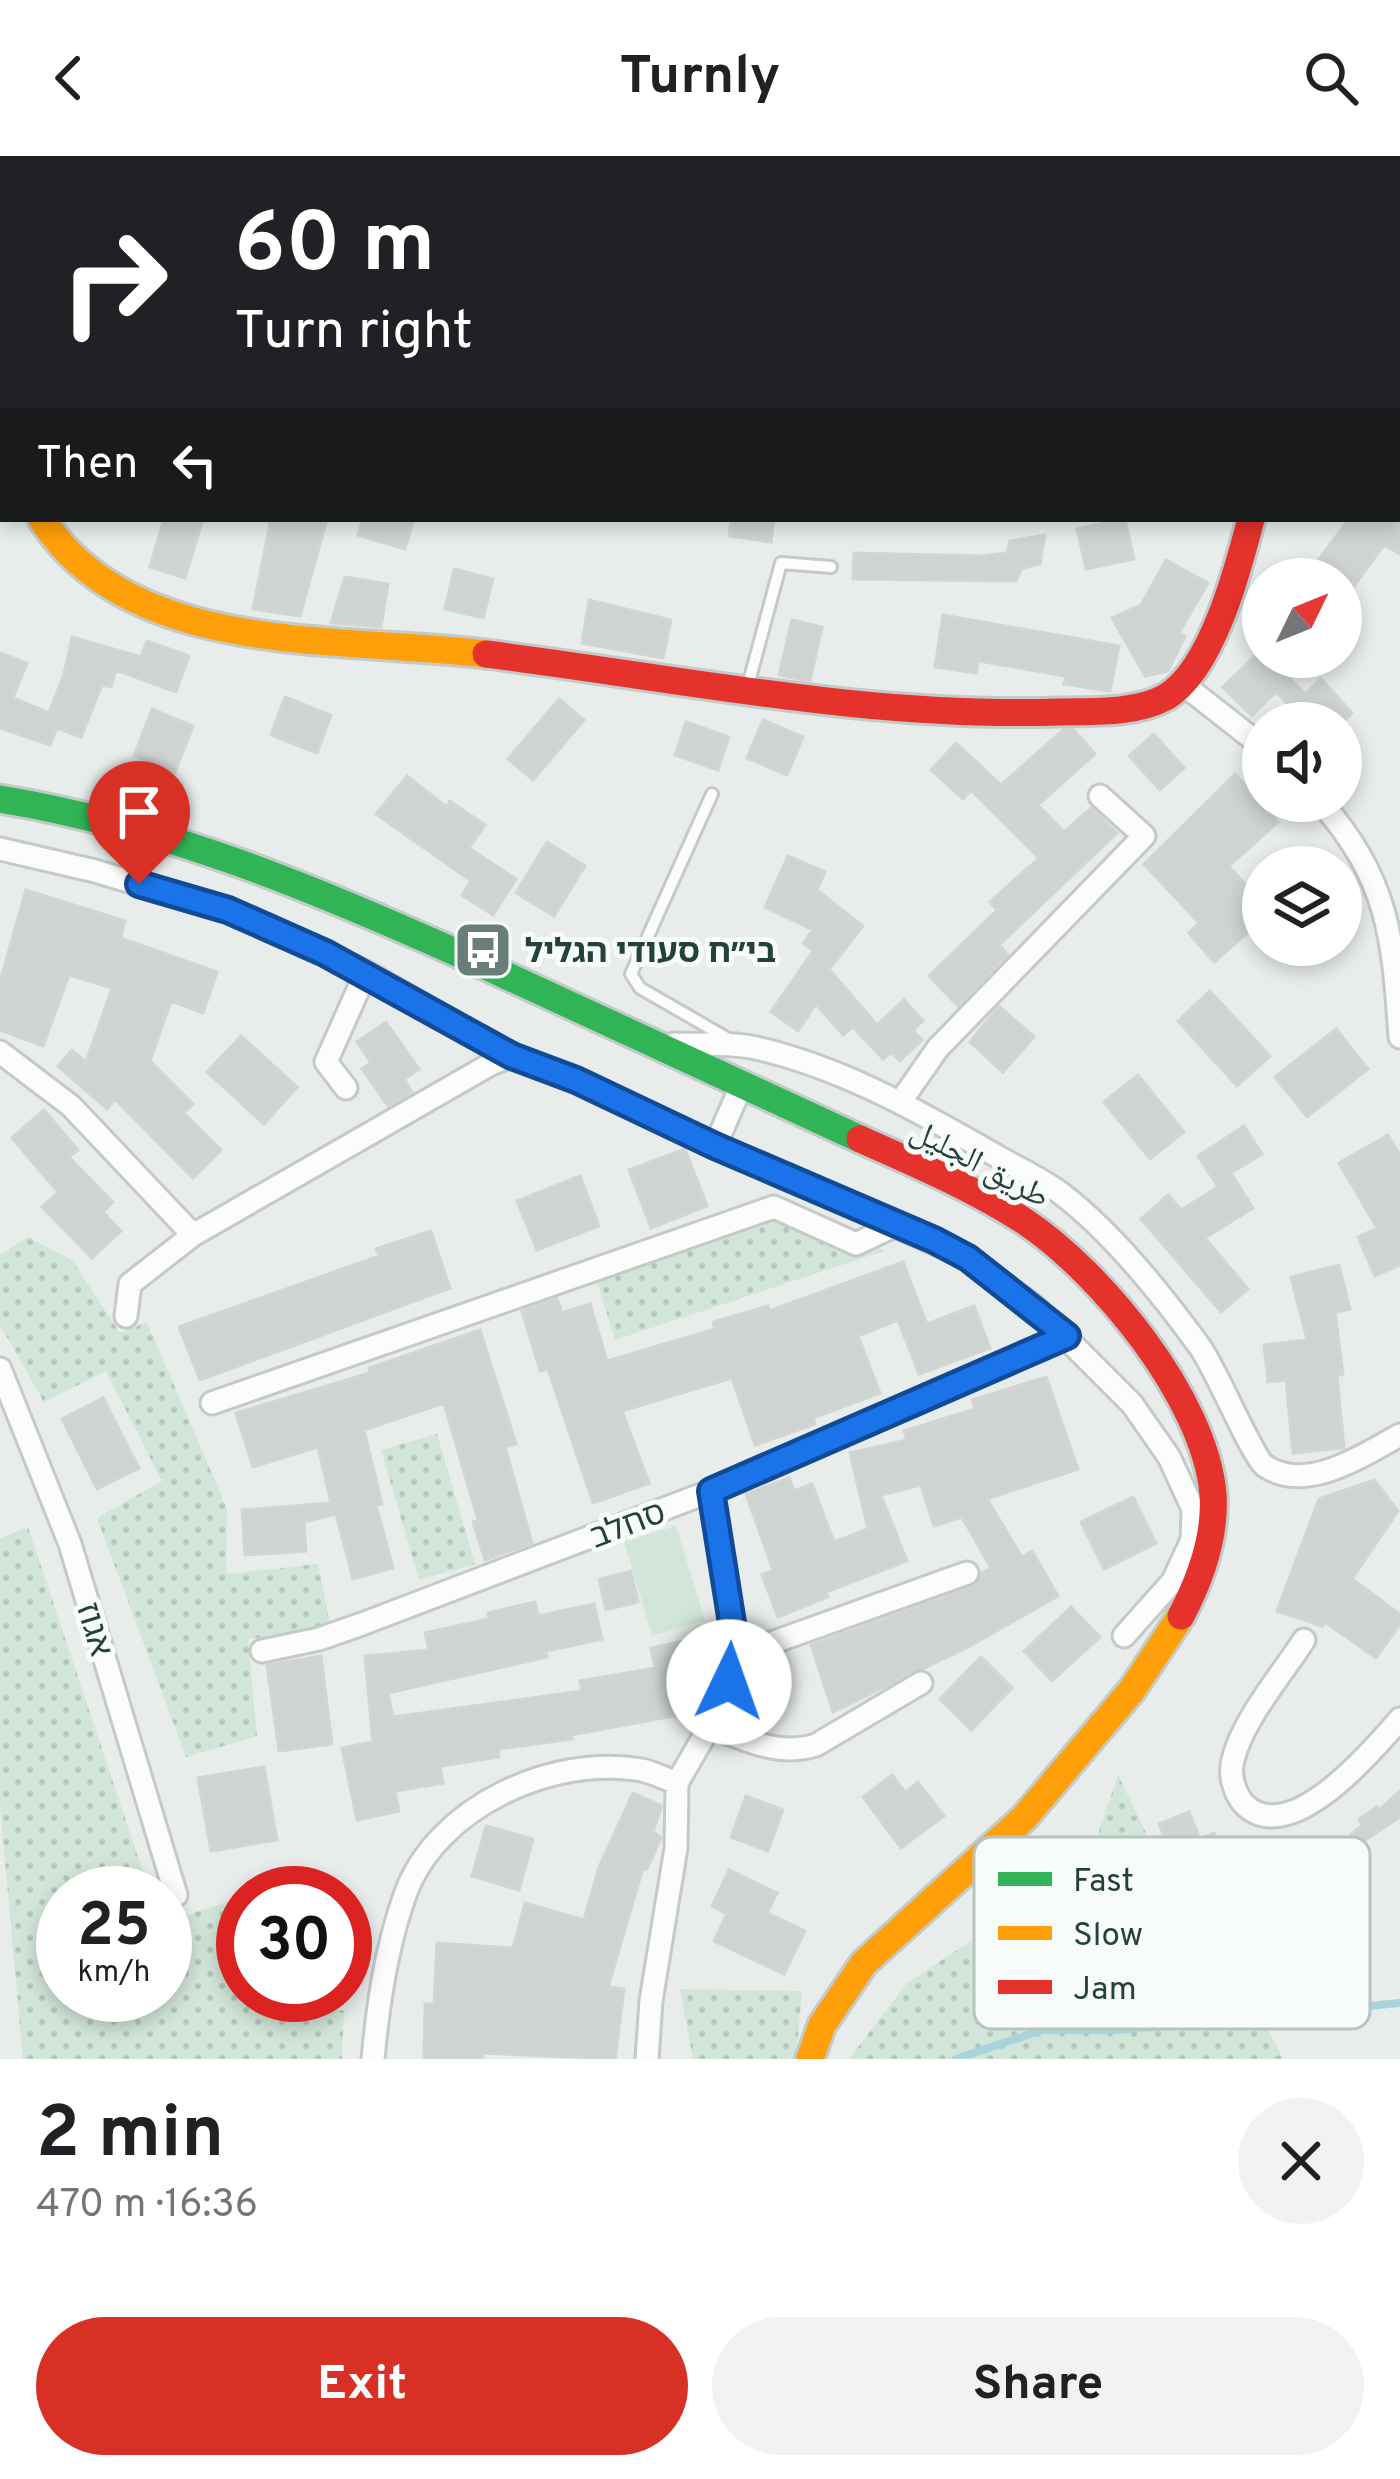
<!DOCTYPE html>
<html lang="en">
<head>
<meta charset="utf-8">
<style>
  :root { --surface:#fff; --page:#f2f2f2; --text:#202124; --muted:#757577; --accent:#d93025 }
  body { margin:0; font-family:Overpass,"Noto Naskh Arabic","Noto Sans Hebrew",sans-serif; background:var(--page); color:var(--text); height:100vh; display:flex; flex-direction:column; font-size:45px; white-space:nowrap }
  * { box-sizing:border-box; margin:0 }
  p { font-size:39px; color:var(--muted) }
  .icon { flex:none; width:66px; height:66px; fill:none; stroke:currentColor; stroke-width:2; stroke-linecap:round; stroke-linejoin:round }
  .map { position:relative; height:1903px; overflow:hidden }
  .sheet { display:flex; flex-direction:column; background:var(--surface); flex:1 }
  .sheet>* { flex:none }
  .top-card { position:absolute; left:0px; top:0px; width:1401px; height:366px; box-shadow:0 6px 18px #0003; background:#202124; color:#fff; overflow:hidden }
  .needle { width:78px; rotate:47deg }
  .controls { position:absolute; left:1242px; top:402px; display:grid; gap:24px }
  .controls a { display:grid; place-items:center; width:120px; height:120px; border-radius:50%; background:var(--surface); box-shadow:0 6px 18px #0003; font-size:60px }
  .speed { position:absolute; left:36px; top:1710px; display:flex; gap:24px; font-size:60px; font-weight:700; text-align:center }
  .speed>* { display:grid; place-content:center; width:156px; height:156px; border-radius:50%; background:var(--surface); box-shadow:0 6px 18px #0003; line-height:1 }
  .speed small { font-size:30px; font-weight:400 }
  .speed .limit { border:18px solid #d22; background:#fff; color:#111 }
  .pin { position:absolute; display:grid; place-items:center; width:102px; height:102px; color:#fff; margin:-123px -51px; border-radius:50% 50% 50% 0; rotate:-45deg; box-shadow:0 0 12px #0007 }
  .pin .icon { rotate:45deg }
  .me { position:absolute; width:132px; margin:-66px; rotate:3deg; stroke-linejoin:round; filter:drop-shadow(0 0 9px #0008) }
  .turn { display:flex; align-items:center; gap:42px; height:252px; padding:0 36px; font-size:54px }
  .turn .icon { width:156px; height:156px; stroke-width:2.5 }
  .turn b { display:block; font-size:84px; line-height:102px }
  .then { display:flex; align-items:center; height:114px; padding:0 36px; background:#0003; gap:24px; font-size:45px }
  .round { display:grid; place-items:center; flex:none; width:126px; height:126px; border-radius:63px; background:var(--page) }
  .overview { display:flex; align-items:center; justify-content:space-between; height:204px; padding:0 36px }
  h1 { font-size:72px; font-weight:700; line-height:90px }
  .cta { display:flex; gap:24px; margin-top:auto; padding:24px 36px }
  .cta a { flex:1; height:138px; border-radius:72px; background:var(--accent); color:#fff; font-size:48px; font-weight:700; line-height:138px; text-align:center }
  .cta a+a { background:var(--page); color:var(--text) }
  header { display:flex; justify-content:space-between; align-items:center; height:156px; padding:0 36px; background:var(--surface); font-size:54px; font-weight:700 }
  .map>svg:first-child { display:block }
</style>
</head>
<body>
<header><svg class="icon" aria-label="back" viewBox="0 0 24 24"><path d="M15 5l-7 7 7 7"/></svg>Turnly<svg class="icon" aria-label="search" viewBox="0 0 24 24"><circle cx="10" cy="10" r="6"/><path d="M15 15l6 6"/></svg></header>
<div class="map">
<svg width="1400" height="1903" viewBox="0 0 1400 1903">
  <defs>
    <pattern id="grass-dots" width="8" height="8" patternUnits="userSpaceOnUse" patternTransform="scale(3)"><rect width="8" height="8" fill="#d1e6d8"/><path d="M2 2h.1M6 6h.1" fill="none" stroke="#b3c6ba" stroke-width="1.8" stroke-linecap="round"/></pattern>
  </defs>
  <rect width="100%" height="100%" fill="#e8edeb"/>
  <path fill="url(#grass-dots)" d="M797,1051l87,44 -269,89 -18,-59z
    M28,1081l44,23 48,73 27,-11 80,187 -1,65 92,-10 13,64 -83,11 9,97 -71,21 -89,-239 65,-37 -56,-110 -62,31 -44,-77v-70z
    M437,1278l38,130 -56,16 -38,-130z
    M28,1371l122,366h-87v102h102v-73l78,-25v98h33l68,16 -2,48h-319l-23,-253v-268z
    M1118,1619l75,155 32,14 58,115h-434l58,-76 126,-83 65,-66z
    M680,1833l122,2 -6,68h-103z"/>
  <path fill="#d1e6d8" d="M676,1370l29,94 -53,16 -28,-95z"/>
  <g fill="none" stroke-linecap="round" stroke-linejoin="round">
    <path stroke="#a9d4db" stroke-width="8" d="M459,0l30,3
      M801,3l11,-3
      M956,1903l86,-29h75l283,-27"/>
  </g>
  <path fill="#cfd4d2" stroke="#d1d6d4" stroke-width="3" d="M164,363h39l-18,59 -35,-11z
    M271,363h56l-27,97 -47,-7z
    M363,363h51l-9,30 -47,-14z
    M731,363h43l-3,23 -42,-6z
    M1125,363l9,40 -48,10 -9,-40z
    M1349,363h51v35l-16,-9 -30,41 -35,-27z
    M1045,379l-5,29 -18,4 -6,13 -163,-2 1,-26 129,3 24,-3 3,-12z
    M1166,404l42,23 -29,50 6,3 -17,35 -23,5 -33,-58 29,-13z
    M454,413l39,10 -10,39 -38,-9z
    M345,421l43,7 -7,43 -50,-4z
    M589,444l82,20 -8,38 -81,-15z
    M943,459l176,31 -9,45 -46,-7 2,-8 -88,-15 -2,12 -41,-6z
    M792,464l30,7 -12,54 -31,-6z
    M72,481l69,20 6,-16 42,15 -13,36 -60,-22 -5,17 -9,-2 -21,52 -24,-9 -7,17 -50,-17v-75l27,10 -14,35 36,15 15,-39z
    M1261,494l2,7h6l36,37 16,-15 31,34 -10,10h-36l-30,-31 -24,24 -29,-29z
    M285,541l46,18 -14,38 -46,-18z
    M559,543l25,21 -51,60 -25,-21z
    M152,553l41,17 -18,46 -41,-16z
    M763,564l40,17 -16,38 -40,-17z
    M686,566l43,15 -11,33 -43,-15z
    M1073,573l22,25 -57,51 26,27 27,-24 26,25 -118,112 9,10 -50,51 -29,-30 68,-66 -7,-8 49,-44 -68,-68 -8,9 -32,-29 25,-27 45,42 62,-55z
    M1154,578l30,34 -24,22 -31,-34z
    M1235,618l43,48 -49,44 34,39v14l-49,43 -25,-29 10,-10 -55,-59z
    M407,620l39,31 4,-6 35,24 -16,23 47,31 -23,36 -31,-20 9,-14 -95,-67z
    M547,686l38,24 -31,50 -38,-23z
    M788,700l37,16 -8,18 46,36 -34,43 48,56 27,-25 19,21 -10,9 9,10 -22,21 -9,-9 -8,7 -30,-32 -10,8 -27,-31 -18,27 -27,-19 42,-61 -10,-8 10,-13 -48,-23z
    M26,734l99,31 -5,17 97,34 -14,41 -32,-12 -21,60 43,43 -9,9 37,37 -28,28 -78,-79 -8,10 -49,-43 14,-16 14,12 26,-74 -43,-13 -26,71 -43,-16v-48z
    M1210,835l60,65 -33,30 -59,-65z
    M999,850l35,31 -31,35 -33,-30z
    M386,866l33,47 -15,10 8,13 -24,14 -26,-37 9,-6 -14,-21z
    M1336,873l32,40 -61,48 -32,-40z
    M241,880l56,51 -33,37 -57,-52z
    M1138,919l46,57 -34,27 -46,-57z
    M44,954l34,40 -9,7 44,45 -10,10 18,19 -29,27 -50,-51 16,-15 -46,-54z
    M1244,970l18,28 -31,19 22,35 -48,30 43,51 -27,23 -80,-93 27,-24 13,15 37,-23 -20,-31z
    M1388,979l12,20v110l-25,11 -17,-39 19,-9 -38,-65z
    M685,993l22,57 -56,22 -22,-58z
    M580,1020l19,50 -62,24 -20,-49z
    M431,1075l19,57 -250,92 -21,-53 200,-71 -3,-7z
    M903,1106l24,62 47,-18 16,42 -71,26 -21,-54 -40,16 22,57 -67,25 2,6 -60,21 -23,-67 -110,33 27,72 -56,20 -45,-134 -8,2 -18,-60 35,-13 5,15 28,-9 17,57 108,-32 -2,-7 55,-16 1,5z
    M1339,1109l11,44 -15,3 8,62 -6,1 7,73 -51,5 -7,-73 -18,2 -4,-37 43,-5 -16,-63z
    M480,1174l36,114 -11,3 27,96 -47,17 -12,-38 5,-2 -34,-117 -80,27 18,74 -6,1 17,63 -40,11 -17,-65 -32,8 2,29 -61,4 -3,-45 89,-7 -13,-56 -65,20 -17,-54 134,-40 -1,-5z
    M1046,1221l32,92 -91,30 35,58 10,-6 26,45 -88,50 -137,66 -22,-67 161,-58 10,-14 9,-5 -29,-51 -28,9 -13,-41 -40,10 26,66 -81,31 2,5 -50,20 -16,-42 11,-5 -27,-76 43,-16 5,13 18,-7 22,58 34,-13 -18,-76 57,-13 -3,-9 71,-22 -3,-9z
    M103,1242l36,70 -42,21 -35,-70z
    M1374,1324l24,31 -46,68 48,35v10l-24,34 -51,-36 -3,4 -45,-15 42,-112z
    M1133,1341l23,46 -52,26 -23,-47z
    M631,1415l7,31 -32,8 -7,-31z
    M535,1446l3,14 56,-12 8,35 -56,12 1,6 -159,36 5,24 189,-26 -2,-10 75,-13 -4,-20 33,-7 3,15 17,-3 6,31 -20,3 5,25 -124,23 1,4 -74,10 1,8 -59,9 3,17 -48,8 4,20 -42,9 -15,-72 31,-6 -8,-86 64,-6 -4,-17 64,-14 -1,-6z
    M1071,1451l29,30 -48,44 -28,-30z
    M321,1500l11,88 -53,7 -12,-86z
    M981,1501l31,31 -41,42 -31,-31z
    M264,1611l13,73 -66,11 -13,-73z
    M892,1619l13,17 13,-10 26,34 -43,32 -38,-51z
    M1400,1635v26l-48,32 -7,-9 17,-15 -3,-6 18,-12 2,3z
    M633,1637l29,13 -9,25 8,7 -14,31 -4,-1 -35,119 16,2 -9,70 -132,-6v6h-59l1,-55h9l3,-61 76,5 12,-45 59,17 15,-53z
    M746,1640l37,14 -15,41 -37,-14z
    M1189,1656l11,27 14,-6 18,44 -44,18 -29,-71z
    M486,1670l47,13 -14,51 -47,-14z
    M729,1714l48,23 -10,20 38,18 -21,43 -70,-33 13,-27 -15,-8z"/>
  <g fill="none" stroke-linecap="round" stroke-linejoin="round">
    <g stroke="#c5cac8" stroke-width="16">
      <path id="lane" d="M747,533l34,-126 50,4
        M712,638l-81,180 9,14 92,53"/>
    </g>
    <g stroke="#c5cac8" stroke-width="27">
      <path id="street" d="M863,0l1,3
        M1292,0l2,3
        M1398,5l2,-1
        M0,346l3,-1
        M1184,529l79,62
        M1320,645c69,79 73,136 80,236
        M0,693l95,22 133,40 138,61 146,84 64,24 139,66
        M674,888c26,1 57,-2 82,4 83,19 159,61 232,103 23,14 49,25 71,41 51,38 104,104 141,155 16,22 53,111 65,119 42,28 98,-11 135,-31
        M0,896l71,54 122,129
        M743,926l-28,64 253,112 67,49 97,97 37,53 24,52 -1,31 -19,41 -49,55
        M346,932l-20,-26 40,-90
        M901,945l37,-53 206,-212 -44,-40
        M126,1160l4,-32 63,-49 298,-171 21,-8
        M0,1213l70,175 106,351
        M212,1247l562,-196 82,37 40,-19
        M711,1335l356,-155
        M1304,1484c-22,34 -62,81 -71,120 -4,14 1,32 10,43 45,49 131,-54 157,-84
        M262,1495l57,-12 43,-15 349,-133 21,132v34l-10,48 -45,78 -1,65 -25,153 -4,58
        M732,1501l235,-84
        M708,1569c36,14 70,32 108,20l105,-62
        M373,1903c5,-55 13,-111 32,-164 31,-88 148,-141 237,-125 12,3 24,9 35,13"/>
    </g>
    <g stroke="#c3cbc8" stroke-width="33">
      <path id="fast" d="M0,643c164,27 313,89 464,157 132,60 264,123 396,183"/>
    </g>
    <g stroke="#c3cbc8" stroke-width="33">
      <path id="slow" d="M42,363c89,139 300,117 444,135
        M810,1903l12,-34 42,-62 160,-145 108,-128 49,-74"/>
    </g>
    <g stroke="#c3cbc8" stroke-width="33">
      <path id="jam" d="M486,498c190,24 379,64 572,58 33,-1 77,2 108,-15 46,-27 72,-128 85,-178
        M860,983c56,25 113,49 164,82 77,51 181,178 189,273 3,43 -12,84 -32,122"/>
    </g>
    <use href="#lane" stroke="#fcfcfc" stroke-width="10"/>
    <use href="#street" stroke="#fcfcfc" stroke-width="21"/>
    <use href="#fast" stroke="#30b455" stroke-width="27"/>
    <use href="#slow" stroke="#ff9f0a" stroke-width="27"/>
    <use href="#jam" stroke="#e5322d" stroke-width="27"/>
  </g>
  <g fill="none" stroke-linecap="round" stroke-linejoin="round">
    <g stroke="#114b97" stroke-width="30">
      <path id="route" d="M139,728l89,26 97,43 187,103 64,24 139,66 219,94 34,18 99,78 -356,155 21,132 -3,59"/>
    </g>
    <use href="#route" stroke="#1a73e8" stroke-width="21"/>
  </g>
  <defs>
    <g id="bus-square" transform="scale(3)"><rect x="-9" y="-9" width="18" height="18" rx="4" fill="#697e78" stroke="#f7fbf9"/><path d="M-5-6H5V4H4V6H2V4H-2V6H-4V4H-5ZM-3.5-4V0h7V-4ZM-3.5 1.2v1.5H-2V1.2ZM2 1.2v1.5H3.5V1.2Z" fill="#fff"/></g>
  </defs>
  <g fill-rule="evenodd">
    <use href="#bus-square" x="483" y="794"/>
  </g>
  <g text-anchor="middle" stroke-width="10" stroke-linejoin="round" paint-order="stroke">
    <g font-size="33" font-weight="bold" fill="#24423a" stroke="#f7fbf9" text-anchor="start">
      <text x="525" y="806">בי״ח סעודי הגליל</text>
    </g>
    <g font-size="33" fill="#24423a" stroke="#f7fbf9">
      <text transform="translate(981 1006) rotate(28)" y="12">طريق الجليل</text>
      <text transform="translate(627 1367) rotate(-21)" y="12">סחלב</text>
      <text transform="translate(96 1473) rotate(73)" y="12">אגוז</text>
    </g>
  </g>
  <rect x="974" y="1681" width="396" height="192" rx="18" fill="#f7fbf9" stroke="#b8c4c0" stroke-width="3"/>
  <rect x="998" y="1716" width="54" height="14" fill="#30b455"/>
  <rect x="998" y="1770" width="54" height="14" fill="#ff9f0a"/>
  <rect x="998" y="1824" width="54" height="14" fill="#e5322d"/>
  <g font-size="33" fill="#24423a">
    <text x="1073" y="1735">Fast</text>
    <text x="1073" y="1789">Slow</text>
    <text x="1073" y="1843">Jam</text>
  </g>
</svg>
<div class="controls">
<a><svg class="needle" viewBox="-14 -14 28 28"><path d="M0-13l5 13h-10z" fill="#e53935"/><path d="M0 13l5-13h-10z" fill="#757577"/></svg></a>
<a><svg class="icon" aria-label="sound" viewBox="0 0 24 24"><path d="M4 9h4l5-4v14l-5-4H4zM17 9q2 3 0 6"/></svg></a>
<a><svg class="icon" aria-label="layers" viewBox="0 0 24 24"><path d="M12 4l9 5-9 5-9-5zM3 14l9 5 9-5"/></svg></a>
</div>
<div class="speed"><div>25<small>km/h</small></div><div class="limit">30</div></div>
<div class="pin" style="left:139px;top:728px;background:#d93025"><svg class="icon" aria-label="arrive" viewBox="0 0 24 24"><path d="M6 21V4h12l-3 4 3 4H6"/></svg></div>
<svg class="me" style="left:729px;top:1526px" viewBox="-20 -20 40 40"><circle r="19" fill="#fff"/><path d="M0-13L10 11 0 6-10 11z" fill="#1a73e8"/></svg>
<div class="top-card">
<div class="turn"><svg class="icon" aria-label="right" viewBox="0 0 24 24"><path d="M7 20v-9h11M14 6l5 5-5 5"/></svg><div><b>60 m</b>Turn right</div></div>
<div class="then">Then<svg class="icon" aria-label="left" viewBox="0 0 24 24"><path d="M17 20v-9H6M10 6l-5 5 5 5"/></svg></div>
</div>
</div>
<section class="sheet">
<div class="overview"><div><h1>2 min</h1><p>470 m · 16:36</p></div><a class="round"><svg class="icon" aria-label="close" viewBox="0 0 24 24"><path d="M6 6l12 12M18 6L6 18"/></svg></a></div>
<div class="cta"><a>Exit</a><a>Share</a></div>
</section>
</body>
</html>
